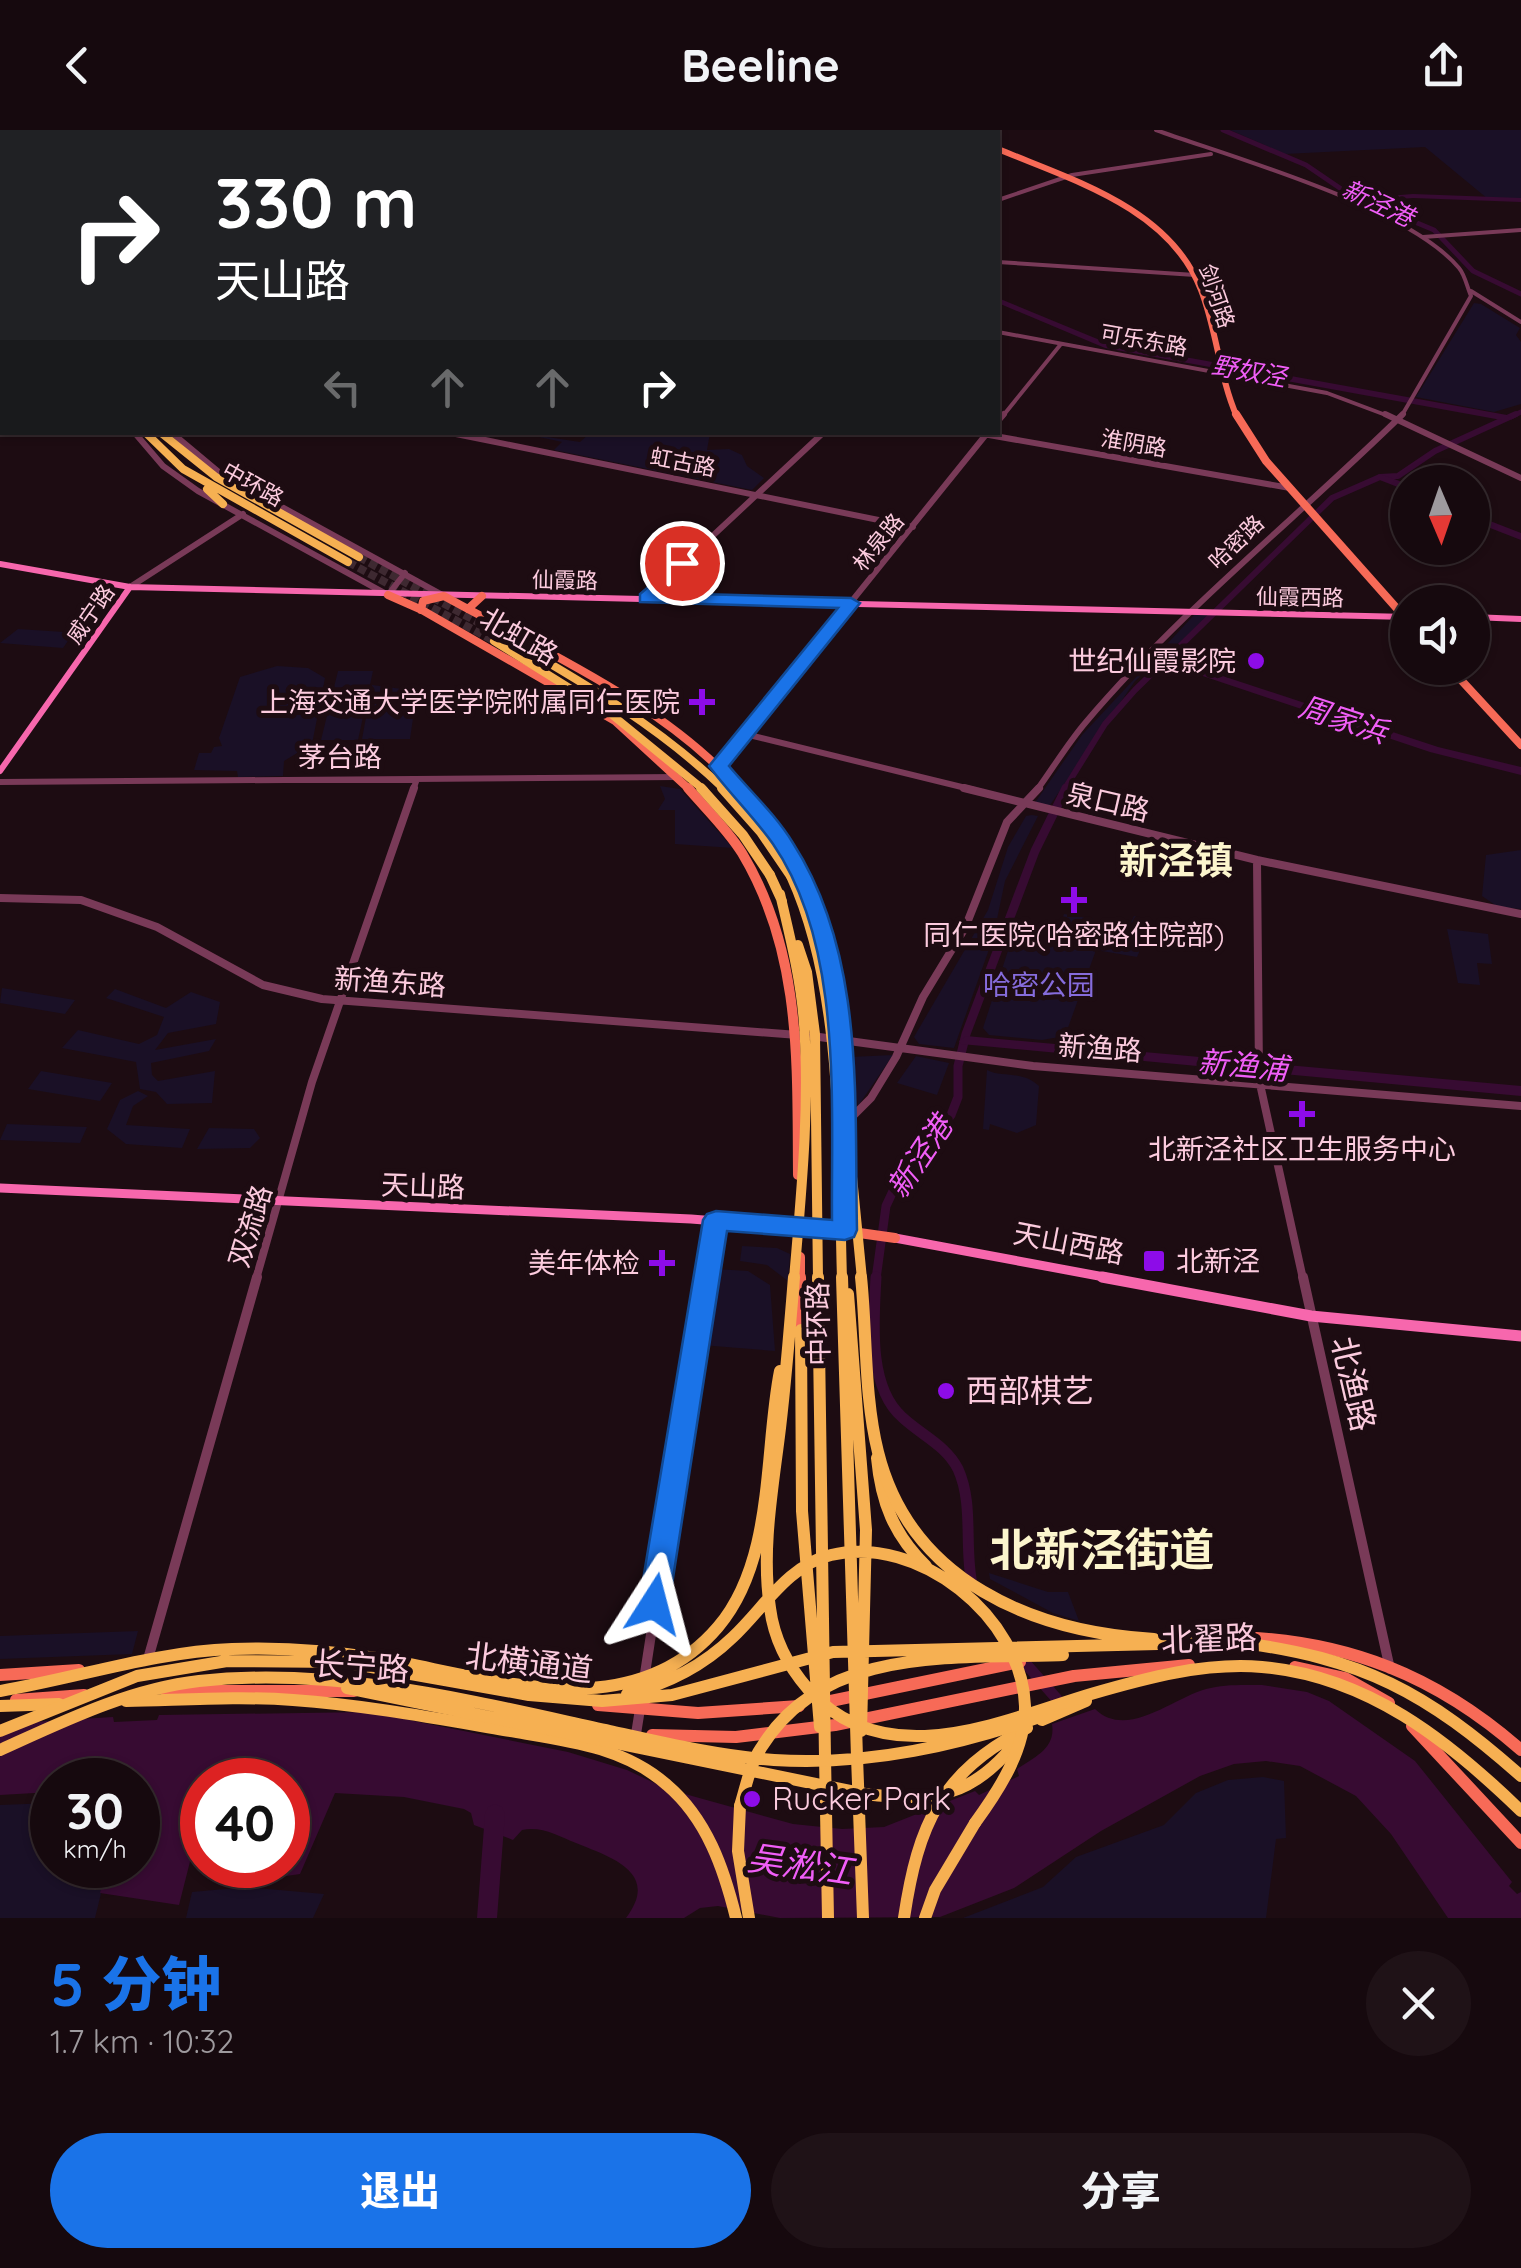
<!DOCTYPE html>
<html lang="zh">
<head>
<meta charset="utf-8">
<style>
  :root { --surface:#16090e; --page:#1f1217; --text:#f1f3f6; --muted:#9e9a9e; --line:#352a2e; --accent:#1a73e8 }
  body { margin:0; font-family:Quicksand,"Noto Sans SC",sans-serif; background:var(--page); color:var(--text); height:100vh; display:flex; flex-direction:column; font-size:38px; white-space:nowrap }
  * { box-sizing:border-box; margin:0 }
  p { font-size:32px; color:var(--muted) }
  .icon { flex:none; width:55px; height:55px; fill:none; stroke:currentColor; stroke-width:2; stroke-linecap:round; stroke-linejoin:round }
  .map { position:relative; height:1788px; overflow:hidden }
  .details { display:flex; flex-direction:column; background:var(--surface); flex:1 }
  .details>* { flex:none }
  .hud { position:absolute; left:0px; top:0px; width:1000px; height:305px; box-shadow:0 2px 8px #0004,0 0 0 2px var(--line); background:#202124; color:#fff; overflow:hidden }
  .needle { width:65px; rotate:178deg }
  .controls { position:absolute; left:1390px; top:335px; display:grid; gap:20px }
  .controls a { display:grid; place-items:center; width:100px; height:100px; border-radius:50%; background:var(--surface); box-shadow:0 2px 8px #0004,0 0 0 2px var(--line); font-size:50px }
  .speed { position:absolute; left:30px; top:1628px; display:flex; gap:20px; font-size:50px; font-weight:700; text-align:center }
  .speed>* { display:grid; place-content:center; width:130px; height:130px; border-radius:50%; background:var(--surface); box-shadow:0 2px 8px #0004,0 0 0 2px var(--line); line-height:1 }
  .speed small { font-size:25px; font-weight:400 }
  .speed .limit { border:15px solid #d22; background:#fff; color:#111 }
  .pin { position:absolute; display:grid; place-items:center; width:85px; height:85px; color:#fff; margin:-42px; border:5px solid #fff; border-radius:50%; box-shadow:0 2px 10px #0007 }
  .me { position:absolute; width:110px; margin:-55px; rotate:9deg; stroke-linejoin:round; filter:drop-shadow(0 0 8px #0008) }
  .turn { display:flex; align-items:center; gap:35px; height:210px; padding:0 50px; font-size:45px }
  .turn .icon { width:130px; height:130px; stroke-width:2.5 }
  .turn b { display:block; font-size:70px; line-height:85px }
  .lanes { display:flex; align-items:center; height:95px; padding:0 50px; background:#0003; justify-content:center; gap:50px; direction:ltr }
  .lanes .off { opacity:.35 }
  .round { display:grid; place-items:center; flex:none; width:105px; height:105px; border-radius:52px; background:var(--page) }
  .summary { display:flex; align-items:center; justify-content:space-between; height:170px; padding:0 50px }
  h1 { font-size:60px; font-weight:800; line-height:75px; color:var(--accent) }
  .cta { display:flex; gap:20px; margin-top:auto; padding:20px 50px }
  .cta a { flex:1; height:115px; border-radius:60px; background:var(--accent); color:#fff; font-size:40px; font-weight:800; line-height:115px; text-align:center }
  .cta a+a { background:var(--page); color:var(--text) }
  header { display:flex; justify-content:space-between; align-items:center; height:130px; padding:0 50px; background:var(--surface); font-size:45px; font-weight:800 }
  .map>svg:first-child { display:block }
</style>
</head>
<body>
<header><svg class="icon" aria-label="back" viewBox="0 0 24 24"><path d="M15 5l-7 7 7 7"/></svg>Beeline<svg class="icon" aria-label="share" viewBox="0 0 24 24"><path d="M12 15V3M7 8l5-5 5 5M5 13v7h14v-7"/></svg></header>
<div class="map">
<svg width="1521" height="1788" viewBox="0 0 1521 1788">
  <rect width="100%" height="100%" fill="#1d0c12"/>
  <path fill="#1a1026" d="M1230,0h291v70l-33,-1 -63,-52 -140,7z
    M1474,173l7,1 39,24 -4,7 5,7v62l-27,8 -78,-15z
    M521,303l59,9 10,-9h120l-3,17 22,-1 13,6 5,11 17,12 -12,12 -198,-40 8,-8z
    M1195,484l16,1 -76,66 -87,127 -14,-4 48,-69z
    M18,499l46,3 6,6 -7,10 -63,-5z
    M277,536l31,2 17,10 -13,66 -28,17 -1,15 -45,1 -1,-6 -43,-1 5,-17h12l3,-6 8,-1 -3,-8 21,-61z
    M338,541h35l-15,69h-37z
    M372,555l45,6 -7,48h-48z
    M660,656l20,3 53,59 -58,-4v-34h-17l7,-11z
    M1032,685l6,1 -33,65 -12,57 -39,110 -35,-4 -5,-7 74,-127 20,-63 18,-31z
    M1521,720v59l-23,-2 -16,-11 4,-41z
    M1064,784l66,11 4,-9 18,6 -15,35 -41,-7 -31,86 -23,4 -53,-5 -6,-7 32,-99 41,9z
    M1447,799l41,5 4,30 -15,-1 3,22 -22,-2z
    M2,858l73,12 -10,14 -65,-11z
    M115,859l51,19 25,-16 29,10 -4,22 -48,9 -13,17 61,-11 -7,12 -58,12 1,12 6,6 57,-10 -3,32 -45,1 -11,-12 -16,-3 -4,-27 -74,-14 16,-18 61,14 18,-9 7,-18 -58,-19z
    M893,925l-35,51 -8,-49z
    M916,926l33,7 -12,32 -40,-12z
    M987,940c15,8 36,0 52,16l-3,39 -19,8 -27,-9 -1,6 -6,-1z
    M41,941l71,12 -12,18 -72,-12z
    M138,961l10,5 -15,10 -7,19 64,4 -8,19 -56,-4 -19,-15 13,-29z
    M7,994l80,3 -7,16 -80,-3z
    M209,998l45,1 6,9 -10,10 -53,1z
    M742,1116l35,2 13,6 -2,27 -21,-16 -27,-4z
    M715,1139l33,2 22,14 5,66 -74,-6z
    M989,1443l59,19h20l11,29 -26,-8 -63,-34z
    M138,1501l-6,23 -132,5v-23z
    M1263,1647l21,4 2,57 -10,1 -10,79h-303l80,-31 33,-30 88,-32 32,-32 32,-13z
    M52,1673v62h56l-13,53h-95v-113z
    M247,1757l77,7 -11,24h-127l6,-26z"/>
  <path fill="#370b32" d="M1262,1555l45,7 22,9 86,60 97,121 -3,4 8,8 4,-2v26h-73l-57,-84 -35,-38 -56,-30 -34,-5 -32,3 -34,12 -99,55 -87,57 -74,29 -160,1 -62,-12 -18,2 -16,10h-58c35,-46 -16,-61 -50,-75 -18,-7 -34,-17 -54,-13l-9,10 -39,-15 -3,-12 -7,-4 -60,-12 -69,-4 -35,81 -76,11 4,-20h60v-85h-86v51l-5,3 -18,71 -79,-12 7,-28h31v-85h-86v12l-52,3v-71l113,-7 1,5 43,-2 2,-5 210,-3 199,40 59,18 40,19 126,35 49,5 42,-2 91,-36 4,4 40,-19 -2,-7c18,-12 39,-21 35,-45l43,-15c32,31 78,-11 111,-20 18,-5 37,-4 56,-4z"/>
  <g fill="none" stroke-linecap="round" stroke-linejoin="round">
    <path stroke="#370b32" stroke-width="5" d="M1223,0l83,35 44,30 84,35 39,41 48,23
      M1511,287l10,-5"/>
    <path stroke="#370b32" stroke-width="6" d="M1064,660l41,-66 30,-34 197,-192 48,-21 18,-1 37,-25 81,-37"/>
    <path stroke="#370b32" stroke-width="9" d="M876,1149l10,-73 8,-17 57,-74 7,-18v-31l8,-32 69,-183 31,-63"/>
    <path stroke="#370b32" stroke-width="11" d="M876,1147c-2,42 -9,109 26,140 19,18 44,28 56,52 16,35 6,78 14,115
      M1018,1525l46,52"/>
    <path fill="#370b32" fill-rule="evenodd" d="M1413,64l108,4v4l-108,-4 -52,4 -4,-2 4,-2z
      M998,168l109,45 400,72 5,3 -5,3 -402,-73 -107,-45z
      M1380,344l28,10v7l-31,-12v-4z
      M1472,384l49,19v7l-49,-19z
      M1168,528l270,89 83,20v8l-91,-23 -266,-89v-4z
      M966,906l555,50v10l-560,-52 -2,-3z
      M495,1674l7,3 3,7 -8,104h-20l8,-104 3,-7z"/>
    <path stroke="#3e2931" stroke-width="8" stroke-dasharray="8 4" stroke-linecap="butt" d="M359,427l144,79
      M348,432l146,79"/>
    <path stroke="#793a58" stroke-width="4" d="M1156,0c78,28 251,76 303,138 6,7 8,19 12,28l-70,121
      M998,70l74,-25 139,-21
      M1423,107l98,-7
      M998,132l197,13
      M1471,161l50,31
      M998,202l329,61 64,24
      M1002,287l59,-73"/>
    <path stroke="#793a58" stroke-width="6" d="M1385,284l136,64
      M998,291l6,-7
      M134,302l29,34 35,25 190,104 17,-22
      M171,302l49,41 224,123
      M446,302l467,95
      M972,302l318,56
      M130,457l113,-73
      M646,468l178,-166
      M745,604l229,56
      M719,636l269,-334
      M0,652l679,-5
      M413,660l4,-11
      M1037,660c16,-22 31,-47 49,-68 96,-113 212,-205 317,-308"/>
    <path stroke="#793a58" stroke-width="8" d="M964,658l293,72 264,54
      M1257,730l2,215
      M0,768l81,2 76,27 106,58 59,14 476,36
      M812,906l221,30 488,40
      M1260,954l43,195
      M842,997l29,-29 25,-41 27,-60 42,-69 42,-106 32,-34
      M256,1149l56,-197 102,-294
      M706,1149l9,-58"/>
    <path stroke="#793a58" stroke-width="10" d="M1303,1147l87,392
      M148,1529l109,-382
      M644,1550l62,-403
      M636,1604l4,-25"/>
    <path stroke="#f767ad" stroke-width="6" d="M0,434l130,23 1278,30
      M1472,487l49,2
      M0,641l130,-184"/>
    <path stroke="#f767ad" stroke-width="9" d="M0,1058l691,31 154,12
      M895,1108l220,41"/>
    <path stroke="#f767ad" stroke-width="11" d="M1102,1147l209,39 210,20"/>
    <path stroke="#f76a57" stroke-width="6" d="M951,0l6,2
      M124,1l4,-1
      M84,2l11,-2
      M534,2l10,-2
      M998,19c74,31 172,59 203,141 16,41 18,86 36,127"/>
    <path stroke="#f76a57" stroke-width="8" d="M1236,284l30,47 142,160
      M388,465l34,15 193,111 75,69
      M468,479l14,-13
      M421,480l2,-9 21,-5c98,54 222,109 296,194
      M1450,538l71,77"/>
    <path stroke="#f76a57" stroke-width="10" d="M688,658c18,21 40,42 54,65 60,100 55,210 56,322
      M738,658c95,110 104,193 104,334
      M845,1101l50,7
      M800,1127v22"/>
    <path stroke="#f76a57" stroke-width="12" d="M800,1147l1,53
      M1235,1507c112,3 202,39 286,113
      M1295,1537l50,11 44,25
      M0,1545l79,-5
      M166,1561h188
      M16,1570l68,-5
      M821,1573l199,-41
      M598,1575l100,8 101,-7
      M1412,1596l109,117
      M652,1605l84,2 99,-12 239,-49 115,-11"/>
    <path stroke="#f6b052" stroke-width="6" d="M104,2l12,-2"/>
    <path stroke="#f6b052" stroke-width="8" d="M145,302l38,37 165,93
      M160,302l56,45 143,80
      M207,359l16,15
      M503,506c79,46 156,90 222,154
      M494,511l117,73 93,76"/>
    <path stroke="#f6b052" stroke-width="10" d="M701,658l42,47 27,40
      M722,658l39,44 30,44"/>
    <path stroke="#f6b052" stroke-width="12" d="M877,1328c4,44 17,77 49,108
      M126,1571c56,-1 112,-5 167,-1 71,5 141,18 211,30 57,10 118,15 163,55 40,34 57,84 69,133
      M0,1576l59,-2
      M1042,1590l44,-19
      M825,1627l3,161
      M857,1627l6,161
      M865,1664c69,8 107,4 152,-53
      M740,1676l-2,45 11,67
      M904,1788c14,-94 37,-146 123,-190
      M925,1788l10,-28 40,-67"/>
    <path stroke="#f6b052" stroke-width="10" d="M770,745l12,26
      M791,746c53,116 47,277 51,403
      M780,764c10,43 21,86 24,130 6,84 -3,171 -10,255
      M798,815l9,27 8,62 3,245
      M837,980l12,36 13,133"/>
    <path stroke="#f6b052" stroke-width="12" d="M794,1147c-4,50 -8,100 -14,151 -7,59 -19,121 -10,180 4,31 18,58 38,81 77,87 193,32 283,5 55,-16 114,-32 171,-27 105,9 186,73 259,144
      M818,1147l7,480
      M842,1147l15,480
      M861,1147c6,57 3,119 17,175 32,129 155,180 276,187
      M848,1164l18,236 -5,201
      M801,1200l1,181 18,216
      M1236,1512c127,16 190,50 285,134
      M347,1558l518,106
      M0,1561c77,-13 153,-39 232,-42 50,-2 102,2 151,10 112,20 249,69 335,-32 57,-67 46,-175 62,-256
      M627,1564c41,-10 76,-28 106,-57 30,-28 55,-72 98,-82 87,-21 191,62 194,151 1,43 -26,84 -50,117
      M0,1601l137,-55 90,-15 116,1 186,33 73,6 70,-6 161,-43 406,-10
      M0,1620c64,-29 129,-61 199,-69 139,-15 277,21 411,50 54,12 109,25 164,29 95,6 186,-15 274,-46
      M740,1676c6,-19 10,-42 21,-58 63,-104 196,-89 302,-93"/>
  </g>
  <path fill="#1a73e8" stroke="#114b97" stroke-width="2.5" d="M682,428l9,5 -30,30 190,5 9,5 -131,163c21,25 47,49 64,77 73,114 61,257 64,387l-3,7 -9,3 -118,-9 -58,373 -4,10 -11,4 -11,-4 -4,-10 64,-384 4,-6 9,-3 116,9c-1,-118 11,-275 -59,-376 -19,-27 -44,-51 -64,-78l129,-158 -198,-6v-8z"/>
  <g fill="#8d0ce8" stroke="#1d0c12" stroke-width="4">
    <circle cx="1256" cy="531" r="10"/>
    <path d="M697 557h10v10h10v10h-10v10h-10v-10h-10v-10h10z"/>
    <path d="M1069 755h10v10h10v10h-10v10h-10v-10h-10v-10h10z"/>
    <path d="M1297 969h10v10h10v10h-10v10h-10v-10h-10v-10h10z"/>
    <rect x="1142" y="1119" width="24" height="24" rx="5"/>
    <path d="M657 1118h10v10h10v10h-10v10h-10v-10h-10v-10h10z"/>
    <circle cx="946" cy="1261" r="10"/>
    <circle cx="752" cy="1669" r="10"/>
  </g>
  <g text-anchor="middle" stroke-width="10" stroke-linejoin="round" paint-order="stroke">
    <g font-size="22" fill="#fccbde" stroke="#1d0c12">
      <text transform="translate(1217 166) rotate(71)" y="8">剑河路</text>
      <text transform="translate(1144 210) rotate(10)" y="8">可乐东路</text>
      <text transform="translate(1134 313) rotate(10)" y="8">淮阴路</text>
      <text transform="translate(683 332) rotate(11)" y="8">虹古路</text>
      <text transform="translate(253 354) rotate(29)" y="8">中环路</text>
      <text transform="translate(878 412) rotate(-51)" y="8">林泉路</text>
      <text transform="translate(1236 412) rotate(-44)" y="8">哈密路</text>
      <text transform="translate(565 450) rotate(1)" y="8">仙霞路</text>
      <text transform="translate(1300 467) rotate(1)" y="8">仙霞西路</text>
      <text transform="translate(90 484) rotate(-55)" y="8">威宁路</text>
    </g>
    <g font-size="25" font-style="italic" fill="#f05ef7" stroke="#1d0c12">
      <text transform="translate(1378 73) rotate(25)" y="9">新泾港</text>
      <text transform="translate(1249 241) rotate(10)" y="9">野奴泾</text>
    </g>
    <g font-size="28" fill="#fccbde" stroke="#1d0c12">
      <text transform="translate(519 506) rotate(30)" y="10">北虹路</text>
      <text x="340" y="637">茅台路</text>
      <text transform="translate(1108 672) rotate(13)" y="10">泉口路</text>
      <text transform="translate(390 852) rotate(4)" y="10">新渔东路</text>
      <text transform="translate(1100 918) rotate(4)" y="10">新渔路</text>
      <text transform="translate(423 1056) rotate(2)" y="10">天山路</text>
      <text transform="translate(250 1096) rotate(-73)" y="10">双流路</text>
      <text transform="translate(1069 1113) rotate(11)" y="10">天山西路</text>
      <text transform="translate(818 1194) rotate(-91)" y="10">中环路</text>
    </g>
    <g font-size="28" fill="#fccbde" stroke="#1d0c12" text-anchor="end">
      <text x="1236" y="541">世纪仙霞影院</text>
      <text x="680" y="582">上海交通大学医学院附属同仁医院</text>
      <text x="1074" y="815" text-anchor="middle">同仁医院(哈密路住院部)</text>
      <text x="1302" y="1029" text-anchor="middle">北新泾社区卫生服务中心</text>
      <text x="1176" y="1141" text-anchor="start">北新泾</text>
      <text x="640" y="1143">美年体检</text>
    </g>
    <g font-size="28" fill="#866cdc" stroke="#1d0c12">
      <text x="1039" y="865">哈密公园</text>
    </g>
    <g font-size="30" font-style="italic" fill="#f05ef7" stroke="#1d0c12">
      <text transform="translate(1343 590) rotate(18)" y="10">周家浜</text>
      <text transform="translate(1243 936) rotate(5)" y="10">新渔浦</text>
      <text transform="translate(920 1027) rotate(-56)" y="10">新泾港</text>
    </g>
    <g font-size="32" fill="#fccbde" stroke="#1d0c12">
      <text transform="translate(1353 1254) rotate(77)" y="11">北渔路</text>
      <text transform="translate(1209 1509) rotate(-2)" y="11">北翟路</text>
      <text transform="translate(529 1533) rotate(7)" y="11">北横通道</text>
      <text transform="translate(361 1537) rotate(4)" y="11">长宁路</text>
    </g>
    <g font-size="32" fill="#fccbde" stroke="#1d0c12" text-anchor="start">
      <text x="966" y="1272">西部棋艺</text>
      <text x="772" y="1680">Rucker Park</text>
    </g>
    <g font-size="35" font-style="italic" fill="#f05ef7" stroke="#1d0c12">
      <text transform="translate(800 1735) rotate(8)" y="12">吴淞江</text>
    </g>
    <g font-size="38" font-weight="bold" fill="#fcf5cd" stroke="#1d0c12">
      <text x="1176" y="744">新泾镇</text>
    </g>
    <g font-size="45" font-weight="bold" fill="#fcf5cd" stroke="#1d0c12">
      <text x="1102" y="1436">北新泾街道</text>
    </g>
  </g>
</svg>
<div class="controls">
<a><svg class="needle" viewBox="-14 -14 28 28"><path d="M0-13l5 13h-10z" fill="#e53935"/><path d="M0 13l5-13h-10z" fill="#9e9a9e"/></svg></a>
<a><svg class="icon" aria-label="sound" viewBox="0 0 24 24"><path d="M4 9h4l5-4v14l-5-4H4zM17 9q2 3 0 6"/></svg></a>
</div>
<div class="speed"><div>30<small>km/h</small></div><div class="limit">40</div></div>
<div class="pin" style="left:682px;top:433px;background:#d93025"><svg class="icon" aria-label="arrive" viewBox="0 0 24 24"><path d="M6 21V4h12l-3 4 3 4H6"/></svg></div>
<svg class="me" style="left:654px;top:1474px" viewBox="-20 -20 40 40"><path d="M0-17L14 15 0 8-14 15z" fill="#1a73e8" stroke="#fff" stroke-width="4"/></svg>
<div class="hud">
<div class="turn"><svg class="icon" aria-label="right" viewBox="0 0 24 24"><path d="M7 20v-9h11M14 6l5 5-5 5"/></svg><div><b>330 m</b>天山路</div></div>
<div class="lanes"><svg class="icon off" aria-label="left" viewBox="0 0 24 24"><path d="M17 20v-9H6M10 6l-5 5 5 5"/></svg><svg class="icon off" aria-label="ahead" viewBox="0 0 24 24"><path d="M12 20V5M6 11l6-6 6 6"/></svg><svg class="icon off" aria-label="ahead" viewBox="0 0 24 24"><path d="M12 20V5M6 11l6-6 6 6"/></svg><svg class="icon" aria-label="right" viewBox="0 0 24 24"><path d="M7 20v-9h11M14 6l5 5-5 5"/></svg></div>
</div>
</div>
<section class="details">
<div class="summary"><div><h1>5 分钟</h1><p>1.7 km · 10:32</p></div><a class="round"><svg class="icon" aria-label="close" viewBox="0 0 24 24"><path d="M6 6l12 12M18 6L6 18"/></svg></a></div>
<div class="cta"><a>退出</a><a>分享</a></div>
</section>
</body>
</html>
